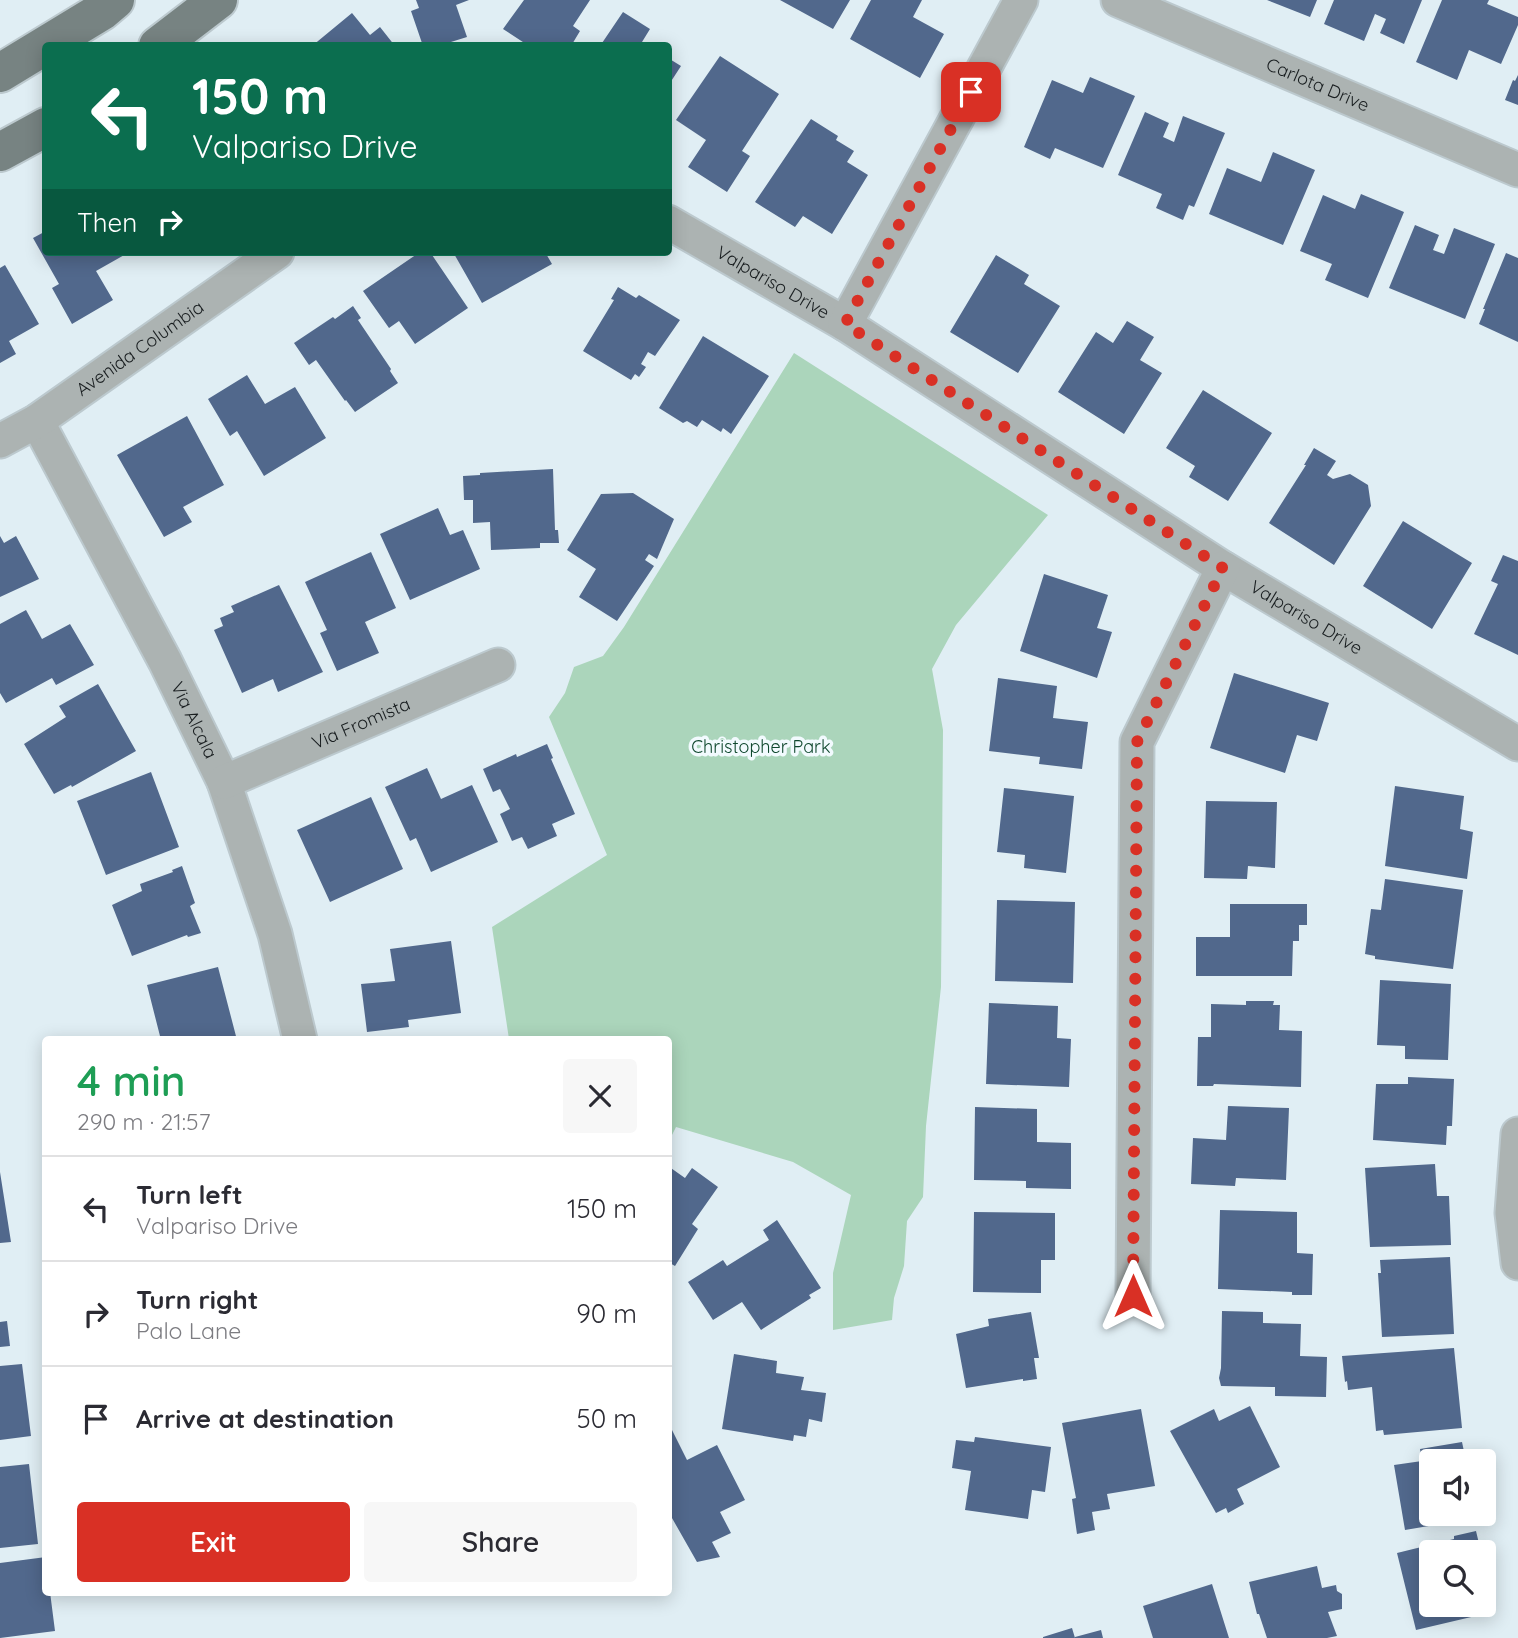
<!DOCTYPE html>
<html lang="en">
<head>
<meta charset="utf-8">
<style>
  :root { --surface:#fff; --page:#f7f7f7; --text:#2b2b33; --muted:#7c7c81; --line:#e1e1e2; --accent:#d93025 }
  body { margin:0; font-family:Quicksand,sans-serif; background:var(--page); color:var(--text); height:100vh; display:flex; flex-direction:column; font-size:26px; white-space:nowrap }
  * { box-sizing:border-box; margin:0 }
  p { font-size:23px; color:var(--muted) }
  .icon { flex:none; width:38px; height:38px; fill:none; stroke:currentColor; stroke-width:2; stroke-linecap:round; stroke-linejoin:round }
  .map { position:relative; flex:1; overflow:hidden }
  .drawer { position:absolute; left:42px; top:1036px; width:630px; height:560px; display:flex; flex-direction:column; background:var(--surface); border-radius:7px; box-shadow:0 4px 18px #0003 }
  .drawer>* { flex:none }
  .top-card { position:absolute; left:42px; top:42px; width:630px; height:214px; border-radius:7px; box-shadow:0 4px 18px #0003; background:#0b6e4f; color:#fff; overflow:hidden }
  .fabs { position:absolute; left:1419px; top:1449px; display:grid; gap:14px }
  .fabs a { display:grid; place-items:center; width:77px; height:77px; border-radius:7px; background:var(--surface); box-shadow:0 4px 18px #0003; font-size:35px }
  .pin { position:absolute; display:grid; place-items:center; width:60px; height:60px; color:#fff; margin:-30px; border-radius:14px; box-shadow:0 4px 10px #0006 }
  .me { position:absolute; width:77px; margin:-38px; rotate:0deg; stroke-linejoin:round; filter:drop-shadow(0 0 5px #0008) }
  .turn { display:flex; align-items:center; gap:24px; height:147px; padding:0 35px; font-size:32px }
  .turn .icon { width:91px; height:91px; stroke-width:2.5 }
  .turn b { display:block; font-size:49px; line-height:60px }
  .then { display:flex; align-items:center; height:66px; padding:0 35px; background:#0003; gap:14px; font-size:26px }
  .round { display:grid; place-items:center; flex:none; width:74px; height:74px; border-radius:7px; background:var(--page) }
  .head { display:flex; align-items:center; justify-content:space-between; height:119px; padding:0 35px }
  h1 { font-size:42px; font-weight:600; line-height:52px; color:#1e9e55 }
  .primary-button { display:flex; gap:14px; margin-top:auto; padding:14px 35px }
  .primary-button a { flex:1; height:80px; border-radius:7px; background:var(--accent); color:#fff; font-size:28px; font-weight:600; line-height:80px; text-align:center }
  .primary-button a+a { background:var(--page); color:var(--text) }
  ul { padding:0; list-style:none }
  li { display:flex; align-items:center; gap:21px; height:105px; padding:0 35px; border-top:2px solid var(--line) }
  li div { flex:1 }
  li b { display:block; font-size:26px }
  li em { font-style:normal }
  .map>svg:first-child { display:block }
</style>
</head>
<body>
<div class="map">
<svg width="1518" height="1638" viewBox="0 0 1518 1638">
  <rect width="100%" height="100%" fill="#e0eef4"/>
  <path fill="#abd5bb" d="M794,353l254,162 -92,110 -24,44 11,61 -2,257 -15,139 -3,71 -16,24 -3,45 -10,32 -2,22 -59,10v-57l18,-78 -58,-33 -117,-35 -7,14 -1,-101 -159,-1 -17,-112 115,-72 -58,-138 16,-24 9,-26 29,-11 21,-29z"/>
  <path fill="#51688c" d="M416,0h53l-13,5 11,32 -29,9h-15l-12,-35 8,-3z
    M524,0h66l-17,26 7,5 -9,15h-42l-26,-17z
    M780,0h70l-17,29z
    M871,0h51l-9,17 31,17 -24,44 -70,-39z
    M1267,0h50l-7,17z
    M1334,0h88l-18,44 -24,-11 6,-14 -11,-5 -11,27 -40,-17z
    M1442,0h47l-2,4 31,13v8l-17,39 -32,-14 -12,30 -41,-18z
    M623,12l27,17 -8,13 7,4h-49z
    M352,13l18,22 10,-8 15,19h-83z
    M720,56l59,38 -37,57 8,5 -23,36 -39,-25 18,-27 -30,-20z
    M668,58l13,8 -13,20z
    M1518,75v30l-13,-5 8,-20 2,1z
    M1090,77l45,19 -32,72 -48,-20 -5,11 -26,-12 28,-67 31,13z
    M1145,112l24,11 -6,14 11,5 9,-26 42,17 -31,74 -5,-2 -6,15 -27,-12 6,-14 -44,-19z
    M811,119l27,17 -2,4 18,11 -7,11 21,13 -36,59 -29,-18 -8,11 -40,-25z
    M1273,152l42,18 -32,75 -74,-31 18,-46 34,14z
    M1361,194l43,18 -36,86 -43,-18 7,-16 -32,-13 23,-56 32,14z
    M1415,225l24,10 -6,15 11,4 10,-26 41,16 -30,75 -76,-31z
    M46,231v21h79l1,2 -30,17 17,29 -41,24 -20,-36 7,-4 -26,-46z
    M420,252h10l38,56 -53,36 -16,-23 -10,7 -26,-37z
    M453,252h92l7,12 -70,39z
    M1506,253l12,5v84l-39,-18 6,-15h-2z
    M996,255l33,20 -5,9 36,22 -42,67 -68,-41z
    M5,265l34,59 -30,17 7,13 -16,9v-95z
    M618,287l18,11 3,-3 41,25 -25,36 -7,-4 -7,12 5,3 -7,10 -4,-3 -4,6 -48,-29 31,-51 -3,-1z
    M353,306l8,12 -3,2 33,49 -1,2 8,12 -43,29 -9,-12 -1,1 -29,-41 -7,5 -15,-22 39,-26 2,2z
    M1127,321l27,16 -14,23 22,13 -38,61 -66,-42 38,-60 17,11z
    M703,336l66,40 -38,58 -8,-6 -2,4 -19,-12 -5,7 -10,-6 -4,2 -24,-15z
    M247,375l18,29 30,-17 31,51 -62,38 -27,-45 -7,5 -22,-37z
    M1203,390l69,43 -44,68 -39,-24 6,-11 -29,-18z
    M187,416l37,69 -41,22 9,15 -28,15 -47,-82z
    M1314,448l22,13 -9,14 6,4 17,-5 18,11 3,21 -37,59 -65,-42 37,-58h-2z
    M553,469l2,61h3l1,13h-19v5l-49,2 -1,-28 -17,1v-23h-9l-1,-24 17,-1v-2z
    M633,493l41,26 -17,40 -8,-5 -4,6 9,6 -37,55 -38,-24 17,-28 -29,-19 34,-56z
    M438,508l12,27 13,-5 17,39 -70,31 -30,-66z
    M1403,521l69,42 -40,66 -69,-43z
    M0,536l4,7 12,-7 23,43 -39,18z
    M371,552l25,56 -31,14 14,31 -42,18 -17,-38 7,-3 -22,-48z
    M1503,555l15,6v94l-44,-21 24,-50 -7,-3z
    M1044,574l64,21 -11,33 15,4 -15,46 -77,-27z
    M279,585l44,87 -45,20 -5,-13 -31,14 -28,-63 9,-4 -3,-8 14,-6 -3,-6z
    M26,610l16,29 28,-15 24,41 -38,20 -4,-7 -46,25 -6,-10v-69z
    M1234,673l95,30 -12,38 -20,-6 -12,38 -75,-25z
    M998,678l59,8 -4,32 35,4 -6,47 -43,-5 1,-7 -51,-6z
    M98,684l38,67 -64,36 -1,-2 -17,9 -30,-50 42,-27 -7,-11z
    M547,744l6,14 -2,1 24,55 -23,10 5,12 -29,13 -6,-12 -10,4 -12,-27 10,-5 -10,-20 -7,3 -10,-23 33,-15 1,3z
    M427,768l14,31 31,-14 26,57 -67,30 -15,-34 -6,3 -25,-54z
    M151,772l28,75 -73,28 -29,-74z
    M1395,786l69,10 -4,33 13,3 -6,47 -82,-13z
    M1004,788l70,8 -8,77 -42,-5 1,-13 -28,-3z
    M371,797l32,72 -73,33 -33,-72z
    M1206,801l71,1 -2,66 -27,-2 -1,13 -43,-1z
    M182,866l13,37 -5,3 11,27 -13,4 -1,-2 -55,21 -20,-51 30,-14 -2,-7 33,-12 -1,-2z
    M1385,879l78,11 -10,79 -78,-10v-3l-10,-2 6,-45 10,1z
    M997,900l78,2 -2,81 -78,-2z
    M1230,904h77v21h-8v16h-6l-1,35h-96v-39h34z
    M451,941l10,72 -53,7 1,7 -42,5 -6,-48 34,-3 -5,-32z
    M218,967l19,73h-76l-14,-55z
    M1380,980l71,4 -3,76 -43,-1v-13l-28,-1z
    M1246,1001h28l-1,4h7l-1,25 23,1 -1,56 -87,-3 -1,2h-16l1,-49h13v-33l35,1z
    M989,1003l69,3 -1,32 14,1 -2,48 -83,-3z
    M1408,1077l46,2 -2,47h-5l-1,19 -73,-5 3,-56h32z
    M1228,1106l61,2 -3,72 -50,-2 -1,8 -44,-2 2,-46 33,2z
    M975,1107l62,2v33l34,1v46l-45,-1v-7l-52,-1z
    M1435,1164l2,32h12l2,49 -81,2 -5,-79z
    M668,1166l17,12 7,-10 26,19 -26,37 6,5 -23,37 -7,-4z
    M0,1172l11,70 -11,1z
    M1220,1210l77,2v41l16,1 -1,41h-20v-3l-74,-3z
    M974,1212l81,1v47h-14v33l-68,-1z
    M777,1220l44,68 -12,7 2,3 -50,32 -19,-28 -29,18 -25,-38 35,-22 4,6 42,-26 -6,-10z
    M1450,1257l4,77 -72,3 -4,-64h3l-1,-13z
    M1222,1311l41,1v11l38,1 -1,32 27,1 -1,40 -51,-1v-9l-54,-1 -2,-8 2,-10z
    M1031,1312l8,46h-5l3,21 -14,2v-2l-57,9 -10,-54 33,-8 -1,-7z
    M7,1321l3,25 -10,1v-25z
    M1454,1348l8,80 -78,7 -1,-5 -7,1 -4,-44 -24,3 -1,-9 -2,1 -3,-26z
    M734,1354l43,7 -1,12 28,4 -3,13 25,3 -4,29 -13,-3 -3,18 -12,-2 -1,6 -71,-12z
    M22,1364l9,72 -31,4v-74z
    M1250,1406l30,61 -43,22 7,15 -16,9 -2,-5 -10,5 -46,-82 44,-22 5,12z
    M1141,1409l14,77 -48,8 3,15 -18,3 3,18 -18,4 -5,-35 4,-1 -14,-75z
    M672,1430l15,30 30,-15 28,55 -25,12 11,21 -19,9 8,15 -23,5 -29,-51v-79z
    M975,1437l76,10 -6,45 -13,-2 -4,29 -63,-9 6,-39 -19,-3 4,-28 18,2z
    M1462,1442l4,19h-34v53h43l1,4 -71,12 -11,-65 28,-4 -2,-12z
    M29,1464l9,80 -38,4v-81z
    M1476,1531l5,21h-49v53h50l2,9 -68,16 -19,-77 57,-14v-3z
    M46,1557v35h4l5,39 -55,7v-75z
    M1317,1566l5,22 14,-3 1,6 5,3v15l-14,3 9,24 -10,2h-60l-8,-24h-2l-8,-32z
    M1212,1584l17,54h-76l-10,-32z
    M1072,1628l3,10h-32v-1z
    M1101,1630l2,8h-28v-1z"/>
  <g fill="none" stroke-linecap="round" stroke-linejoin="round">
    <g stroke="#bcc9ce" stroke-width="37">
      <g id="minor">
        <path id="s1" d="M1118,0l400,170"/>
        <path id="s2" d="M668,222l177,102 378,244 295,176"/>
        <path d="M845,324l176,-324"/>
        <path id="s3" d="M37,421l128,240 59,121 51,152 25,106"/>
        <path id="s4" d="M0,441l37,-20 240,-169"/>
        <path id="s5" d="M224,782l274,-117"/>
        <path d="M1518,1134l-6,79 6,50"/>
        <path d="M1133,1296l4,-554 86,-174"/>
      </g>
    </g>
    <g stroke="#bcc9ce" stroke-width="42">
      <path id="primary" d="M158,46l60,-46
        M0,73l102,-62 13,-11
        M0,152l46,-25"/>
    </g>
    <use href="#minor" stroke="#acb3b2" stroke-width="33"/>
    <use href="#primary" stroke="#778382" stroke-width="38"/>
  </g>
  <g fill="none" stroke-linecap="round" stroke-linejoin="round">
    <path stroke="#d93025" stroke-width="12" stroke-dasharray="0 21.6" d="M971,92l-126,232 378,244 -86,174 -4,554"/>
  </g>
  <g text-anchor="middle" stroke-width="7" stroke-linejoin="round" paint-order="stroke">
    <g font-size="18" fill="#191e20" stroke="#f2fafe">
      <text dy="6" stroke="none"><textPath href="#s1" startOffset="217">Carlota Drive</textPath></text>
      <text dy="6" stroke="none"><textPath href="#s2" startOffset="121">Valpariso Drive</textPath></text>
      <text dy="6" stroke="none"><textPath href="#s4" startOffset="168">Avenida Columbia</textPath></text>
      <text dy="6" stroke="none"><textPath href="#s2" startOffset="751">Valpariso Drive</textPath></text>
      <text dy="6" stroke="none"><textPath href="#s3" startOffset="338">Via Alcala</textPath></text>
      <text dy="6" stroke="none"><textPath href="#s5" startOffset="149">Via Fromista</textPath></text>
    </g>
    <g font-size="18" fill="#0e472d" stroke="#f2fafe">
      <text x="761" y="753">Christopher Park</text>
    </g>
  </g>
</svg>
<div class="fabs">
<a><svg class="icon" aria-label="sound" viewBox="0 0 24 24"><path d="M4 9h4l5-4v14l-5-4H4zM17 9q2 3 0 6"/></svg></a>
<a><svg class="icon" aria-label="search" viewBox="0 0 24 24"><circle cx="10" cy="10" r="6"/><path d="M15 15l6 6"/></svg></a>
</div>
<div class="pin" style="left:971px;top:92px;background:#d93025"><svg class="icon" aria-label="arrive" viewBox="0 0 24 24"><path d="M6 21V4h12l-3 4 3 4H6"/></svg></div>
<svg class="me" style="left:1133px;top:1296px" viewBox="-20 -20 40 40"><path d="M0-17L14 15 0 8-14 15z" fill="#d93025" stroke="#fff" stroke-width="4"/></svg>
<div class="top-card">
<div class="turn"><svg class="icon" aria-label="left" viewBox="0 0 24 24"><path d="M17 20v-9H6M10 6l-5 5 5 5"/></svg><div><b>150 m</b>Valpariso Drive</div></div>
<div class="then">Then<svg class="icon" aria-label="right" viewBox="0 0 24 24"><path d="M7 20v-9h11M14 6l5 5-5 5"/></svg></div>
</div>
<section class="drawer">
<div class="head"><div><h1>4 min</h1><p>290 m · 21:57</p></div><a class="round"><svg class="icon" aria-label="close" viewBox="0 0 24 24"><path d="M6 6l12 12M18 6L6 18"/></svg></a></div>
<ul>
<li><svg class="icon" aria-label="left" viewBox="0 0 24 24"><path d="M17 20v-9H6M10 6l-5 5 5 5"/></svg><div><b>Turn left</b><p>Valpariso Drive</p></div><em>150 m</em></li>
<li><svg class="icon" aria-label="right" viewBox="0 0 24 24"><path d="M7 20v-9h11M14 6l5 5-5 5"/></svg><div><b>Turn right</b><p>Palo Lane</p></div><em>90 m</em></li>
<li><svg class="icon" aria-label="arrive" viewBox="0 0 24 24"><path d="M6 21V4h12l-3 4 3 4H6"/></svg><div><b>Arrive at destination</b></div><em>50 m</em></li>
</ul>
<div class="primary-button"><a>Exit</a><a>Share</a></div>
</section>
</div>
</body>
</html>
